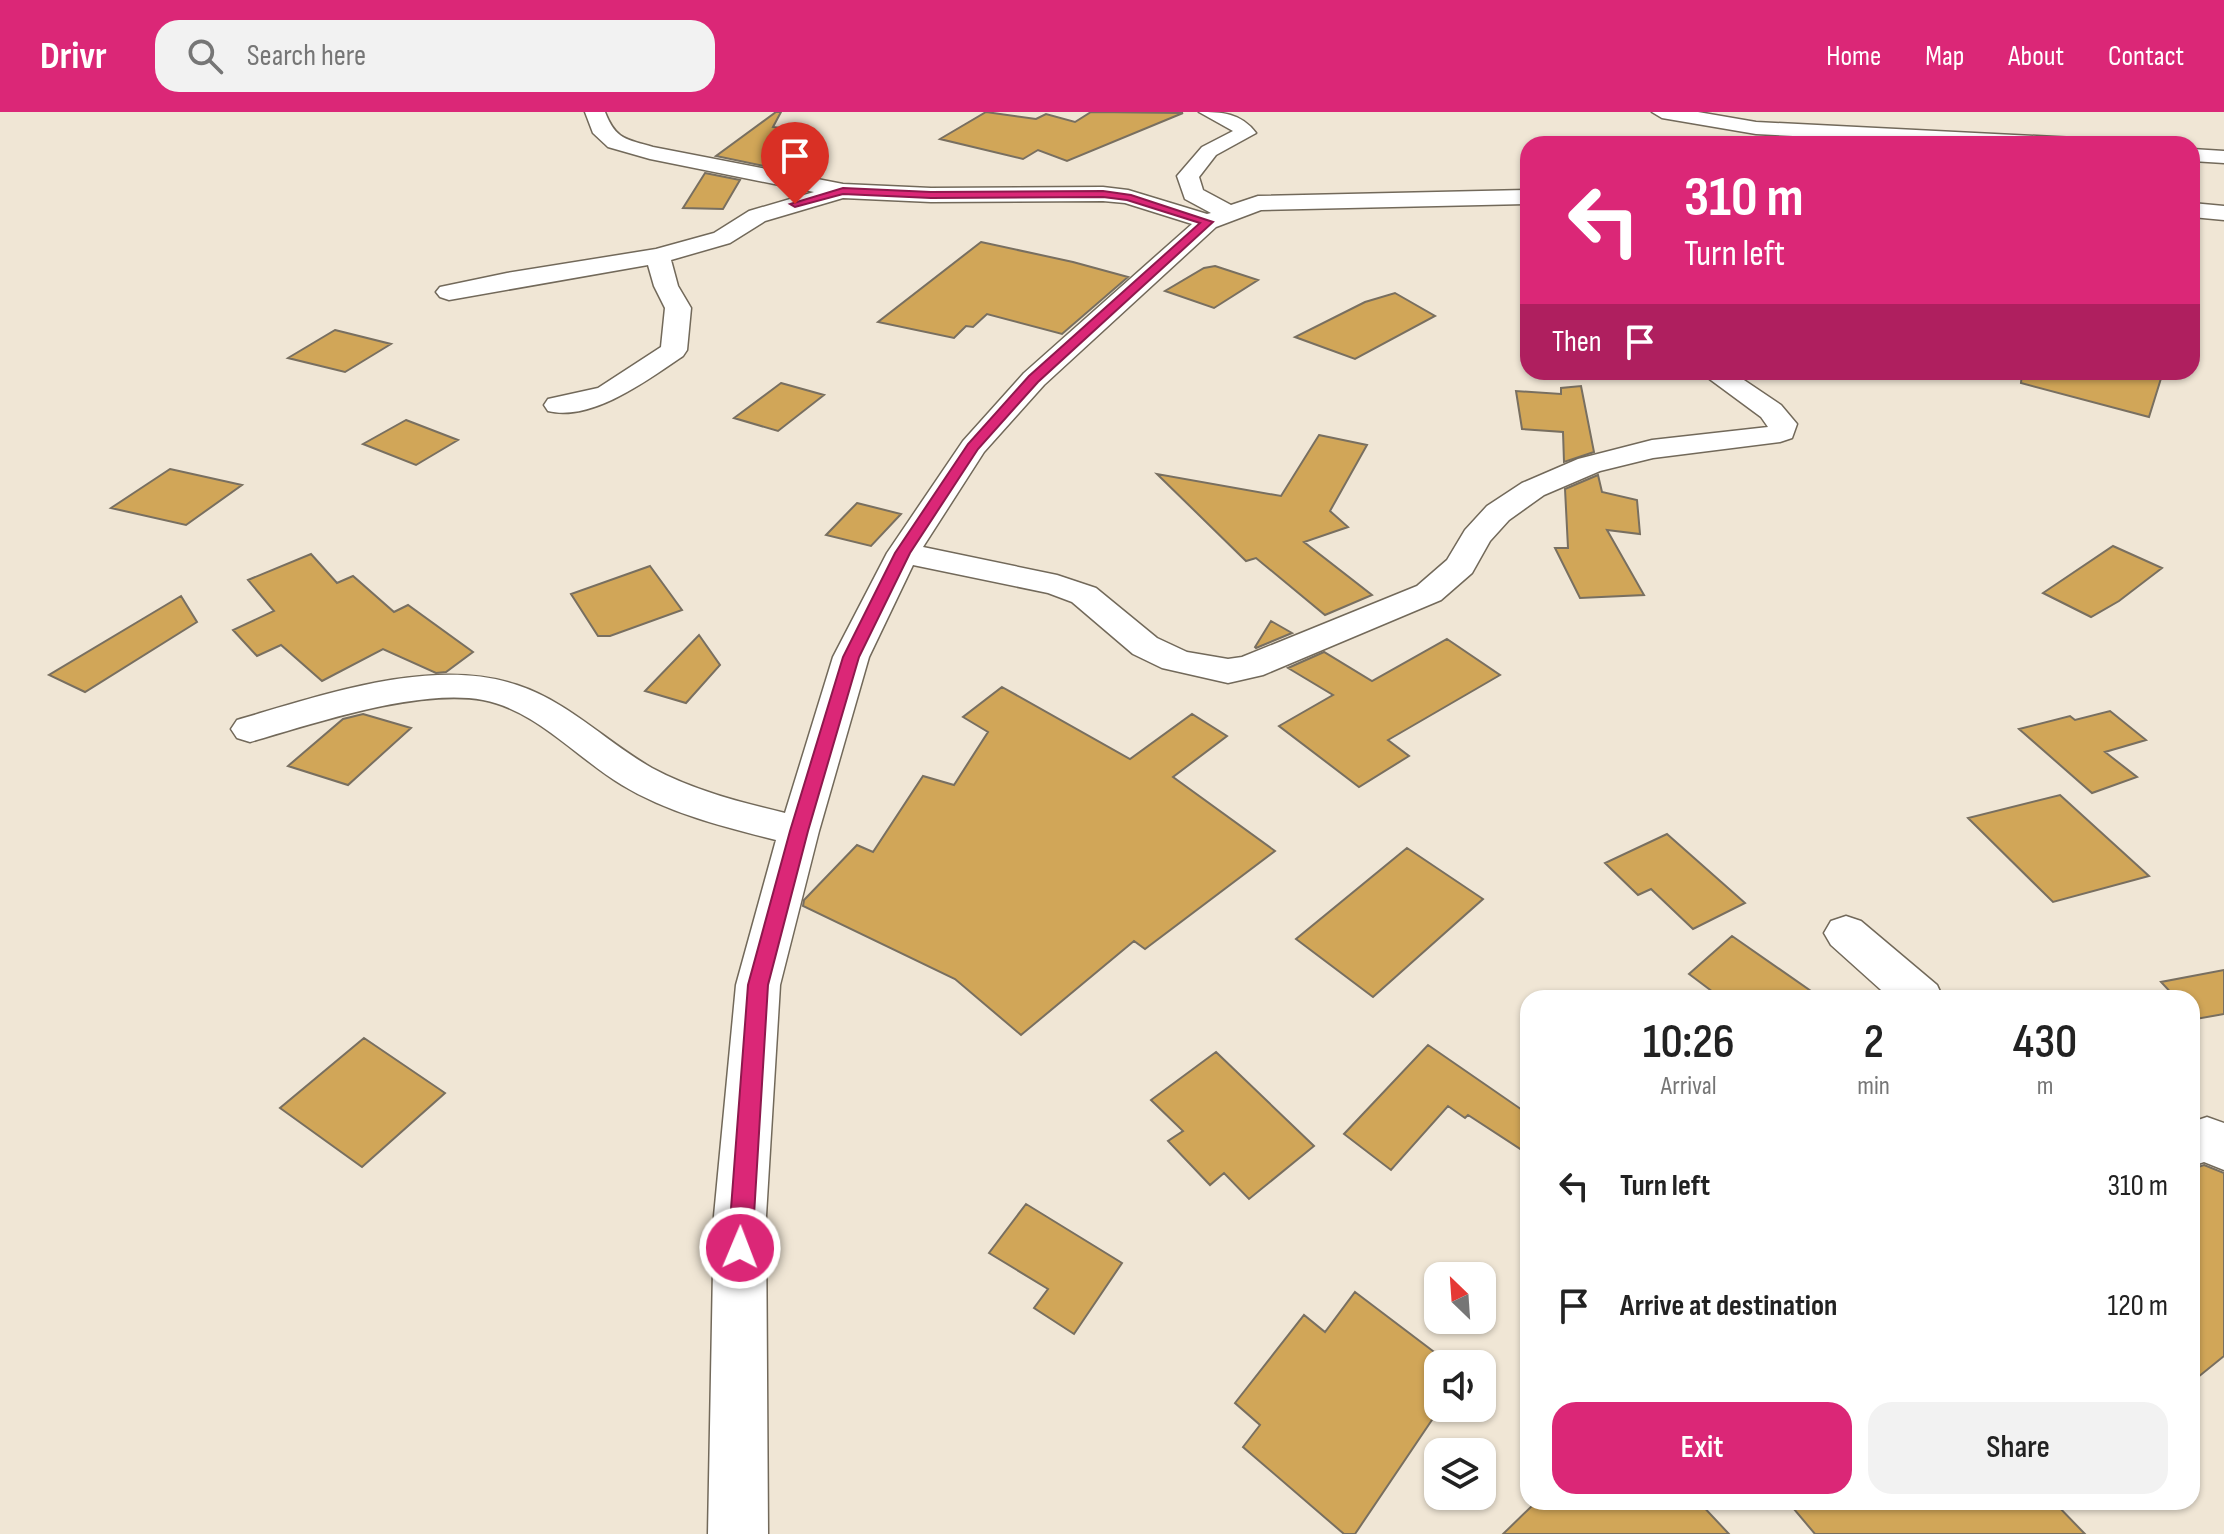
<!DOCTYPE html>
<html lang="en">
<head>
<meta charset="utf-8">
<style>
  :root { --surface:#fff; --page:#f2f2f2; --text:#222; --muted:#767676; --accent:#db2777 }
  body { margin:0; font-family:"Sofia Sans Condensed",sans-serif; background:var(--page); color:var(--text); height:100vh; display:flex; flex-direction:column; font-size:30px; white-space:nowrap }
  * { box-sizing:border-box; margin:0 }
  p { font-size:26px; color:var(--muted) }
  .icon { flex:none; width:44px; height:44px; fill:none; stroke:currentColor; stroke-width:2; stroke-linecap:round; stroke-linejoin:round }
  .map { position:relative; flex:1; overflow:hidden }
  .drawer { position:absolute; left:1520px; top:878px; width:680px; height:520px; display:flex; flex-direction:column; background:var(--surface); border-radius:24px; box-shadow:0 2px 6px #0004 }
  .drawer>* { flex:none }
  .top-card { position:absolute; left:1520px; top:24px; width:680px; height:244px; border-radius:24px; box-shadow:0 2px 6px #0004; background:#db2777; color:#fff; overflow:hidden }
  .needle { width:52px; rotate:335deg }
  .tools { position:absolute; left:1424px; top:1150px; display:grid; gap:16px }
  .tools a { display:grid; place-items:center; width:72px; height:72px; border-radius:16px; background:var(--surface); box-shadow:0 2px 6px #0004; font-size:40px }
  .pin { position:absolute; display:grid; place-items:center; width:68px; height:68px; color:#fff; margin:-82px -34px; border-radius:50% 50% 50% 0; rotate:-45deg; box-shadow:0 0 8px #0007 }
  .pin .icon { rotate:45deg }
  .me { position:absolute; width:88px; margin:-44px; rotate:1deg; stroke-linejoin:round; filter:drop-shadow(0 0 6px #0008) }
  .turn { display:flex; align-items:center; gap:28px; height:168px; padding:0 32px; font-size:36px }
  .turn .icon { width:104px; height:104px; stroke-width:2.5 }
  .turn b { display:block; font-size:56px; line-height:68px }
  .then { display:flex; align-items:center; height:76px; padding:0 32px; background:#0003; gap:16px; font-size:30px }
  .eta { display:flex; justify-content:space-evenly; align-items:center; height:136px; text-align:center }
  .eta b { font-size:48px; font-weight:600; line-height:56px }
  .action { display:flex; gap:16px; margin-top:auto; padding:16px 32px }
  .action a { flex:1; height:92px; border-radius:24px; background:var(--accent); color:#fff; font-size:32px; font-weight:600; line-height:92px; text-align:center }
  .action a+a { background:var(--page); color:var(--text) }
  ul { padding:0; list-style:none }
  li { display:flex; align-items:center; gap:24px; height:120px; padding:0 32px }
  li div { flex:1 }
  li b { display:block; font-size:30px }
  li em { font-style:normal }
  header { display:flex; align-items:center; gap:48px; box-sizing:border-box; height:112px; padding:0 40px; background:var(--accent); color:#fff }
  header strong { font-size:38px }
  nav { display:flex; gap:44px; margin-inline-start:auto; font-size:28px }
  .search { width:560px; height:72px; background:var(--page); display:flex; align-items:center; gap:20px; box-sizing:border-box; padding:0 28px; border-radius:24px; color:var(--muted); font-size:30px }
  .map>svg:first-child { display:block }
</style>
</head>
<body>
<header>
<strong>Drivr</strong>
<div class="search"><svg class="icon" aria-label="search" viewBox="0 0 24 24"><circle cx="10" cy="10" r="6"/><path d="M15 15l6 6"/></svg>Search here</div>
<nav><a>Home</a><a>Map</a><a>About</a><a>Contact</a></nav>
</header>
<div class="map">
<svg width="2224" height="1422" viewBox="0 0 2224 1422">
  <rect width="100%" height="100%" fill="#f0e6d5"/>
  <path fill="#d1a658" stroke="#786f60" stroke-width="2" d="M776,0h5l-8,15 35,4 -39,36 -53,-11z
    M986,0l50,7 10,-5 29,8 16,-10 92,1 -116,48 -29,-11 -15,9 -83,-20z
    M705,61l35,7 -17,29 -40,-1z
    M981,130l92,20 55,15 -66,57 -75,-20 -14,13 -7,-1 -12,12 -76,-16z
    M1215,154l43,14 -44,28 -49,-17 39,-23z
    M1395,181l40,23 -80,43 -60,-22 70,-35z
    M335,218l56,14 -46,28 -57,-14z
    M2022,260h141l-14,45 -128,-34z
    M781,271l43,12 -46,36 -44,-13z
    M1581,274l13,66 -30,10 -1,-30 -41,-3 -6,-38 45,3v-6z
    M406,308l52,20 -42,25 -53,-21z
    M1319,323l48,10 -37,66 18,16 -44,15 68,53 -47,20 -69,-57 -10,3 -89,-87 124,22z
    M170,357l72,16 -56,40 -75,-17z
    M1598,363l4,17 35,8 3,34 -33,-4 37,65 -64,3 -25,-50h13l-3,-59z
    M857,391l44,11 -30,32 -45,-11z
    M2113,434l49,22 -43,33 -28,16 -48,-24z
    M311,442l26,29 16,-7 41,36 14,-7 65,47 -27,20 -10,1 -53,-24 -61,32 -41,-36 -24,11 -24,-26 41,-19 -26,-31z
    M650,454l32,44 -72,26h-12l-27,-42z
    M181,484l16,26 -112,70 -36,-17z
    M1271,509l21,12 -36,15 -1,-1z
    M699,523l21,30 -34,38 -41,-12z
    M1447,527l53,36 -112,65 21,16 -50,31 -80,-61 54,-31 -45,-27 36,-16 48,29z
    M1002,575l128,72 62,-45 35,22 -54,41 102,74 -130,98 -11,-8 -113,94 -66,-56 -152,-73 1,-6 53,-55 16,7 50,-76 31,9 34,-53 -25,-15z
    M2110,599l36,29 -41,12 32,25 -45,16 -73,-64 51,-13 5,4z
    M363,602l48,14 -63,57 -60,-19 55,-47z
    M2060,683l89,81 -96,26 -85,-84z
    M1667,722l78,69 -52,26 -42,-40 -13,6 -33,-32z
    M1407,736l76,51 -110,98 -77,-58z
    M1732,824l89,62h-100l-32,-24z
    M2224,858v44l-28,5 -4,-4v-17h-16l-15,-16z
    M364,926l81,55 -83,74 -82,-59z
    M1428,933l100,69v40l-60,-39 -3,3 -17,-12 -57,64 -47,-36z
    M1216,940l98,94 -65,53 -25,-26 -14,12 -42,-44 15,-10 -32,-31z
    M2204,1053l20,8v183l-32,26v-213z
    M1026,1092l96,59 -48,71 -40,-26 14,-19 -59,-36z
    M1355,1180l95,72h-12l2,44 -85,126h-11l-101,-87 17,-22 -25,-22 69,-88 21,17z
    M1536,1390h163l30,32h-226z
    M1788,1390h266l31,32h-270z"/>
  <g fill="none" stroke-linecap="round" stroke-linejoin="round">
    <g stroke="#72695a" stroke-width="3">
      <path id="street" d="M585,0h20c11,28 21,27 48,35l190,37 88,4 172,-1 25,3 79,24 4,-1 -26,-14 -8,-23 25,-29 31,-16 -34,-19c23,0 42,1 57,21l-40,22 -17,22 4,13 28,15 27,-9 270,-6v14l-267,6 -45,17 -172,158 -60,67 -61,95 134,28 39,13 61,50 30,14 41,7 14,-2 175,-71 30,-26 18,-30 22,-24 35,-23 56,-24 74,-19 116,-13 -7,-10 -61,-45h32l49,33 16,19 -5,14 -12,4 -127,16 -53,13 -56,24 -35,25 -19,21 -18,32 -31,27 -178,75 -35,8 -66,-15 -29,-14 -61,-52 -24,-9 -135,-28 -44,92 -50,174 -39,154 -14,231 2,318h-60l6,-318 22,-231 40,-145c-52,-13 -108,-27 -154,-55 -45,-27 -86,-75 -139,-85 -65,-12 -170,24 -233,42l-13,-4 -6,-9 6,-9c83,-24 195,-64 280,-35 52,17 89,57 135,83 41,22 87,34 133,45l48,-156 54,-104 76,-112 61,-68 168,-149 -67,-21 -22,-2 -172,1 -88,-4 -78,23 -35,22 -59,17 7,26 13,22 -4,42 -4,6c-34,23 -91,66 -135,55l-4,-6 4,-6 50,-11 63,-41 4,-39 -11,-22 -6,-21 -199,35 -9,-3 -4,-5 4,-5 67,-14 149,-24 58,-16 35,-22 65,-19 -164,-33 -42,-12 -15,-14z
        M1652,0h46l58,10 320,16 10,6h-135l-195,-10 -94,-16z
        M2192,37l32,2v12l-32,-2z
        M2192,91l32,3v14l-32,-3z
        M1846,804l15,5 76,64 6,13h-53l-59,-53 -7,-12 7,-12z
        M2207,1005l17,6v47l-20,-8 -12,4v-44z"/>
    </g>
    <use href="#street" fill="#fff" fill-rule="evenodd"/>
  </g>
  <path fill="#db2777" stroke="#8e194d" stroke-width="2" d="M843,76l88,4 172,-1 28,4 82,27 -175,160 -60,67 -68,104 -51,104 -51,174 -40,154 -16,263 -4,8 -8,3 -9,-3 -3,-8 20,-263 42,-154 53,-174 52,-104 73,-109 61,-68 171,-153 -73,-23 -24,-3 -172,1 -88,-4 -48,13 -5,-3z"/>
</svg>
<div class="tools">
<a><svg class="needle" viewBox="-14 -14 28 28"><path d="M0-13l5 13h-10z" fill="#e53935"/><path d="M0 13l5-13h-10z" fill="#767676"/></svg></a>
<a><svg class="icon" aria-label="sound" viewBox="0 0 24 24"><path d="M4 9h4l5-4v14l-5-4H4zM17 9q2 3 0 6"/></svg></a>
<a><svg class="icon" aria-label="layers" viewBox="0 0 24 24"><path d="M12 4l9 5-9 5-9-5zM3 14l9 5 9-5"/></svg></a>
</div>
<div class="pin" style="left:795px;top:92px;background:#d93025"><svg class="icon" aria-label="arrive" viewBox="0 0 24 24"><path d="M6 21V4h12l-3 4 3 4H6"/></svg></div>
<svg class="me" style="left:740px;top:1136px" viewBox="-20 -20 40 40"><circle r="17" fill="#db2777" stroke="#fff" stroke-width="3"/><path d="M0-11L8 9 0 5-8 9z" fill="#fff"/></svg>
<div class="top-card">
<div class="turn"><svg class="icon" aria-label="left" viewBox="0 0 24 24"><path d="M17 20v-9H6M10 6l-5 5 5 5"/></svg><div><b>310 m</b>Turn left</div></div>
<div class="then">Then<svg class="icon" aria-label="arrive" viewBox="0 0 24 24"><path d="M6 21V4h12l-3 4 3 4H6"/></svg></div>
</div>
<section class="drawer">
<div class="eta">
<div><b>10:26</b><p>Arrival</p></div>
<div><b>2</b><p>min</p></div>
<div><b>430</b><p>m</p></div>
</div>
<ul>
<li><svg class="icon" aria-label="left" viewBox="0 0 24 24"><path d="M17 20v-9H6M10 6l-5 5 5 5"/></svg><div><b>Turn left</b></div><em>310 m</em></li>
<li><svg class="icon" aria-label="arrive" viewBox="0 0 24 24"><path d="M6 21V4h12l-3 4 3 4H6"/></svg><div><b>Arrive at destination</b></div><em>120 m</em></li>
</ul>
<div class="action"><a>Exit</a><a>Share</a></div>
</section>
</div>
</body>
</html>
